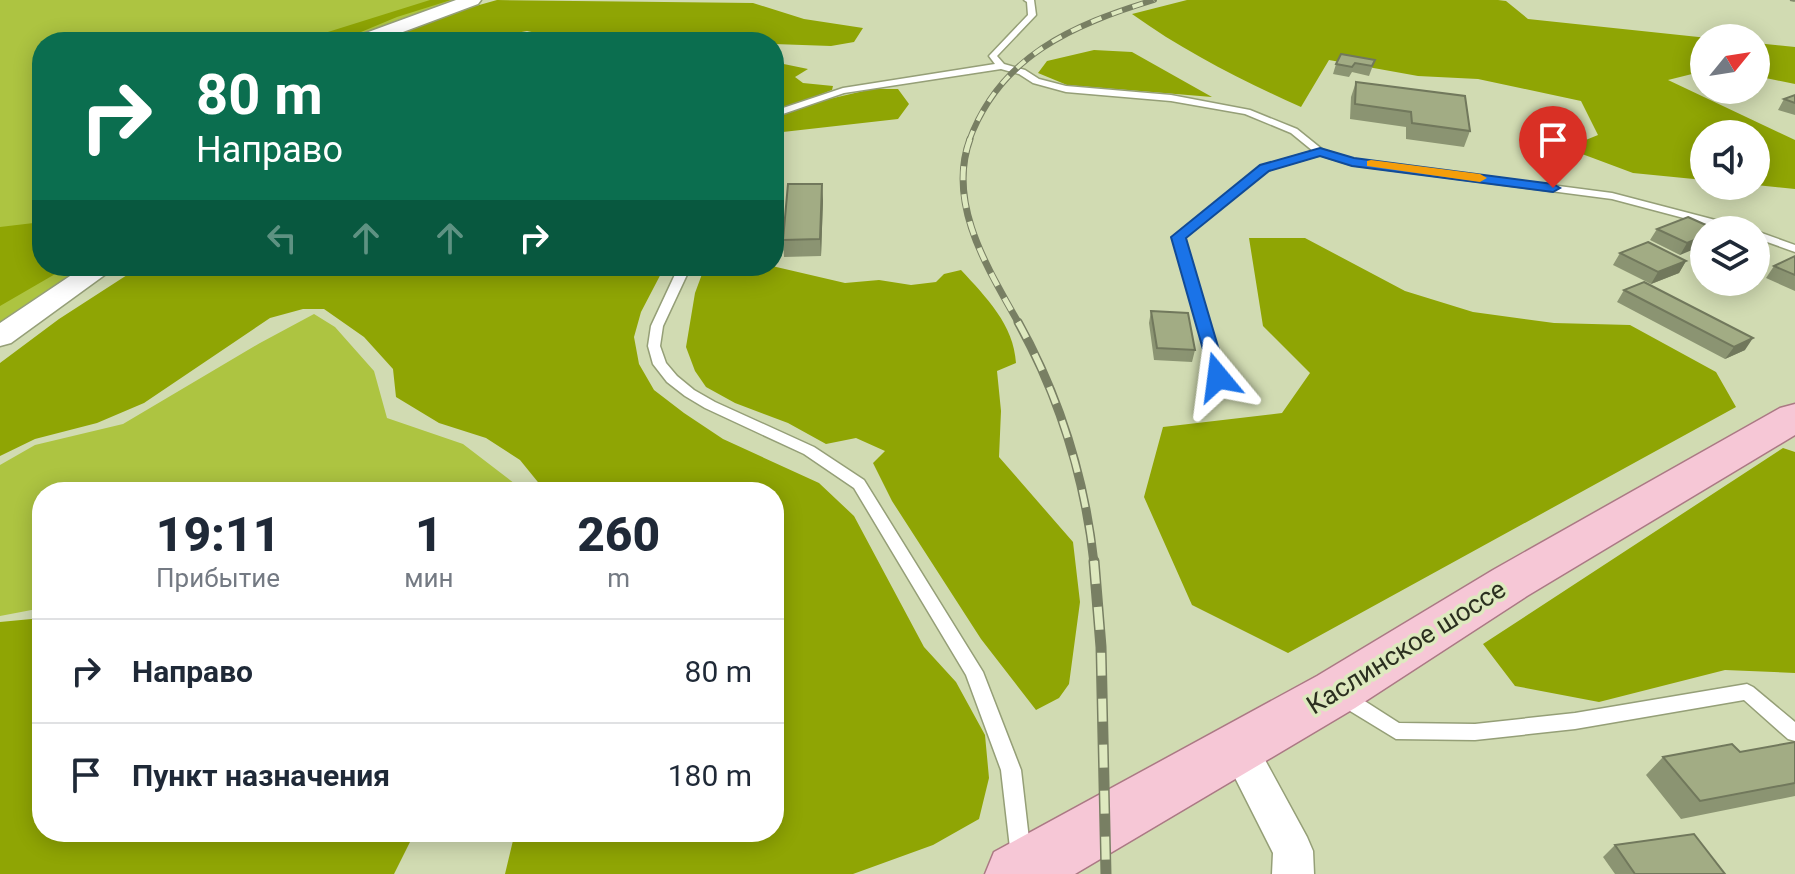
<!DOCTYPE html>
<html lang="ru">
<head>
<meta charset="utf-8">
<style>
  :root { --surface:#fff; --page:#f6f6f7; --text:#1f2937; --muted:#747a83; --line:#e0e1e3 }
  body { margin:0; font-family:Roboto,sans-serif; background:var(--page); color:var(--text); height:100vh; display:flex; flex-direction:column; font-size:30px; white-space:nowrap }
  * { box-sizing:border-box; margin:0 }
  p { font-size:26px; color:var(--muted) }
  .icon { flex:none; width:44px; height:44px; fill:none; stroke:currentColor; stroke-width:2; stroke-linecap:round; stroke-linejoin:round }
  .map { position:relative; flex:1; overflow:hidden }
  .sheet { position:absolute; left:32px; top:482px; width:752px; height:360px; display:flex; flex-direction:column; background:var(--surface); border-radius:32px; box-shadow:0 4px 20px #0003 }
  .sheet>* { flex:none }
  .hud { position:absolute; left:32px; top:32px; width:752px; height:244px; border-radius:32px; box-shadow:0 4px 20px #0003; background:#0b6e4f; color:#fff; overflow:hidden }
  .needle { width:52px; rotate:60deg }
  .fabs { position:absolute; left:1690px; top:24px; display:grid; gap:16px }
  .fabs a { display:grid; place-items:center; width:80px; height:80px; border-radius:50%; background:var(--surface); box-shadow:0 4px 20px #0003; font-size:40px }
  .pin { position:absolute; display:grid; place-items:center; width:68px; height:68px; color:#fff; margin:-82px -34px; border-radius:50% 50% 50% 0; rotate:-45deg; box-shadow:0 0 8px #0007 }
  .pin .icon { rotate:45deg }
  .me { position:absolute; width:88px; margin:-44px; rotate:344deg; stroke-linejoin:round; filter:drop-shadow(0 0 6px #0008) }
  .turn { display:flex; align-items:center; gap:28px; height:168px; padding:0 32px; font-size:36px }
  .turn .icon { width:104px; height:104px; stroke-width:2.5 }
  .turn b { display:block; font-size:56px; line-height:68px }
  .lanes { display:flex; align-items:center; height:76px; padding:0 32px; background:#0003; justify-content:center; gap:40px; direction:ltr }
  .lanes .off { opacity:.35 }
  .eta { display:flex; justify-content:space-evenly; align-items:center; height:136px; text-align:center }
  .eta b { font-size:48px; font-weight:800; line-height:56px }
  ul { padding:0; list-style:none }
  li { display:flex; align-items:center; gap:24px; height:104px; padding:0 32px; border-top:2px solid var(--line) }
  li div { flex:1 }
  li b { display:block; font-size:30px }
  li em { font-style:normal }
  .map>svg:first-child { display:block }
</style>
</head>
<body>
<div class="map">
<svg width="1795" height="874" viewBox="0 0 1795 874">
  <rect width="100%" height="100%" fill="#d1dbb2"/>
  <path fill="#adc441" d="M0,0h463l-50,15 -65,27h-306v224h47l-89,59z
    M314,314l21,13 39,44 13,47 76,26 56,43 1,5h-478v116l-42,8v-151l35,-20 88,-21 137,-81z"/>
  <path fill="#8fa504" d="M430,0h21l-54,17 -60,25h-41z
    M497,0l256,3 51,16 59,9 -9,14 -23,4 -57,-2v-2l-210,-3 -37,-8 -59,11h-87l38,-20z
    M1187,0h311l8,1 22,18 180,19h-4v33l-36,9 127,60v49l-39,-4v-51h-52v46l-71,-7 -67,-25 32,-13 -17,-34 -103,-22 -60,-3 -89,-16 -28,47c-60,-27 -116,-55 -169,-93z
    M1756,43l39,4v37l-39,-8z
    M1094,50l38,2 80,45 -145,-12 -29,-12 9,-12z
    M774,62l34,7 -13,8 8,6 30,3 -1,4 -13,5 6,5 47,-11h26l11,15 -11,15 -124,14z
    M42,222v44h27l-69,40v-79z
    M1249,238h56l100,53 68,21 81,11 76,2 86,47 20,35 -448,246 -96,-48 -48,-108 19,-70 119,-14 28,-40 -47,-47z
    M141,266h524l-24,46 -7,25 5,27 15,26 30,23 39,26 96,44 35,33 70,131 32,35 29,53 4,43 -10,41 -46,26 -80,29h-348l10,-42h259v-340h-228l-26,-32 -34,-22 -47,-15 -43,-26 -3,-28 -29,-32 -40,-28h-21l-33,9 -126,85 -47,20 -62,16 -35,17v-93l59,-44z
    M705,266h67l73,17 34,-3 32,5 25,-3 8,-8 17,-4c25,27 53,55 55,93l-19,8 4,40 -2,46 74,85 7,60 -11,82 -10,14 -23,12 -55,-71 -89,-138 -19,-38 12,-12 -29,-13 -30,6 -38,-21 -53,-20 -29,-16 -11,-16 -9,-24 9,-54z
    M1783,448l12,4v221l-70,-3 -126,32 -84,-16 -32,-42z
    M42,618v214h373l-21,42h-394v-252z"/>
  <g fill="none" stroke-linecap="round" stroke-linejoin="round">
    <g stroke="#959f77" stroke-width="3">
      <path id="service" d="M1024,0h10l2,15 -39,41 7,8 21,6 14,9 27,7 105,9 79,15 47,19 26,21 30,9 259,34 134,35 1,2h-18l-117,-31 -260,-34 -32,-10 -52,15 -84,68 41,139 -2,3h-10l-40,-143 89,-71 51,-15 -22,-18 -46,-19 -74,-13 -105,-9 -33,-9 -14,-9 -18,-5 -157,24 -70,24v-6l69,-23 152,-24 -6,-8 39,-41 -1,-13z
        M1756,231l39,14v7l-39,-14z
        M679,266h12l-28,60 -3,20 6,17 11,13 17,14 21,12 99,45 50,33 119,192 38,98 12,104h-20l-12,-104 -35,-95 -112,-187 -50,-34 -99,-46 -20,-12 -18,-14 -14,-18 -5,-18 3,-20z
        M1747,684l6,3 42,35v19l-7,-2 -44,-39 -169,29 -100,11 -79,-1 -59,-36 -3,-6 3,-6 6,-2 6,2 50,32 76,1 100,-11z"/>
    </g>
    <g stroke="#959f77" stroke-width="3">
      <path id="minor" d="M1239,731l13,5 55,101 6,14 1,23h-42l1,-21 -53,-105 6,-12z"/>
    </g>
    <g stroke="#959f77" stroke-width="3">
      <path id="tertiary" d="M456,0h25l-3,4 -102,38h-27l3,-4z
        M85,266h32l-106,77 -11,3v-23z"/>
    </g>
    <g stroke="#ab7984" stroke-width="3">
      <path id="primary" d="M1795,404v31l-268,161 -172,112 -280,166h-90l9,-22 323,-176 176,-106 287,-162z"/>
    </g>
    <path stroke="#82896c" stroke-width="2" stroke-dasharray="5 2" stroke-linecap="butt" d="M1790,0l5,1"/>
    <use href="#service" fill="#fff" fill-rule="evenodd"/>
    <use href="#minor" fill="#fff" fill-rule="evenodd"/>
    <use href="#tertiary" fill="#fff" fill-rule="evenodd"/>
    <use href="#primary" fill="#f6c7d6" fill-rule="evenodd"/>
    <g stroke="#787f63" stroke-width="6">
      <path id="rail-far3" d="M969,141c31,-85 103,-116 185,-141"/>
    </g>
    <g stroke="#787f63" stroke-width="7">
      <path id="rail-far2" d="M970,139c-24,65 19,131 49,185"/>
    </g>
    <g stroke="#787f63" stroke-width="9">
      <path id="rail-far1" d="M1018,322c41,74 67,157 76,241"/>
    </g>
    <g stroke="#787f63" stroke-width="11">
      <path id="rail" d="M1094,561l7,86 5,227"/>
    </g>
    <use href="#rail-far3" stroke="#dee9bf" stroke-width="4" stroke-dasharray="11" stroke-linecap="butt"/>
    <use href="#rail-far2" stroke="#dee9bf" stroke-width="5" stroke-dasharray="14" stroke-linecap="butt"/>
    <use href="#rail-far1" stroke="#dee9bf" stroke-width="6" stroke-dasharray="18" stroke-linecap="butt"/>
    <use href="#rail" stroke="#dee9bf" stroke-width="8" stroke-dasharray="23" stroke-linecap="butt"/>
  </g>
  <path fill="#8b9472" d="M1375,60l-6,16 -17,-4 -3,5 -16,-3 3,-10z
    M1356,82l114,49 -6,16 -58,-8v-12l-56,-8 1,-22z
    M1795,95v20l-17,-5 6,-11z
    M823,200l-2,56 -37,1 -1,-17z
    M1657,229l60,1 -37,25 -30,-15z
    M1620,253l66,8 -7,12 -28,11 -38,-19z
    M1795,256v35l-29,-13 8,-12z
    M1624,290l121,60 -20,9 -108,-57z
    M1151,311l44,39 -3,12 -38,-2 -5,-37z
    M1795,742v54l-114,23 -35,-44 17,-18 77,-5z
    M1615,845l110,29h-110l-12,-17z"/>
  <path fill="#71785c" d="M822,184l1,16 -2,56 -1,-17z
    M1704,236v9l-24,10 7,-12z
    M1686,261l-7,12 -28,11 7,-12z
    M1753,338l-8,12 -20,9 9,-12z"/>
  <path fill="#a2ac84" stroke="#71785c" stroke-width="2" d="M1341,54l34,6 -3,6 -17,-3 -3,4 -16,-3z
    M1356,82l109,14 5,35 -58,-8 -1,-11 -56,-8z
    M1795,95v8l-11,-4z
    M788,184h34l-2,55 -37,1z
    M1688,217l29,13h-13v6l-17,7 -30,-14z
    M1648,242l38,19 -28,11 -38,-19z
    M1795,256v19l-21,-9z
    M1644,282l109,56 -19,9 -110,-57z
    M1151,311l37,2 7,37 -38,-2z
    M1795,742v41l-95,18 -37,-44 69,-13 8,8z
    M1694,834l31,40h-90l-20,-29z"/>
  <path fill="#1a73e8" stroke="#114b97" stroke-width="2" d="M1320,148l34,10 199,26 7,4 -7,4 -201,-26 -32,-10 -51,15 -83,67 41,139 -3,4h-12l-41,-144 89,-72z"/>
  <path fill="#f59e0b" d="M1371,160l109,14 7,4 -7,4 -113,-16v-5z"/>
  <g text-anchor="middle" stroke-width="7" stroke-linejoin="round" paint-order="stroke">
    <g font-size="26" fill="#2b2f1f" stroke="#dee9bf">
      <text transform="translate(1406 647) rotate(-32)" y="9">Каслинское шоссе</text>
    </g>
  </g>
</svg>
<div class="fabs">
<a><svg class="needle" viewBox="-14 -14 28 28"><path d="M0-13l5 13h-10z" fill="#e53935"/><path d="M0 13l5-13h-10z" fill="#747a83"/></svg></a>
<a><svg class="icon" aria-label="sound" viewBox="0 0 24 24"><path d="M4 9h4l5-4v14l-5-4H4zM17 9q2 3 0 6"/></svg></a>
<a><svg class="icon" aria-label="layers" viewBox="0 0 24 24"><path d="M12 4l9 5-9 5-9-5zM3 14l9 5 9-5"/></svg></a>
</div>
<div class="pin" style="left:1553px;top:188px;background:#d93025"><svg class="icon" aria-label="arrive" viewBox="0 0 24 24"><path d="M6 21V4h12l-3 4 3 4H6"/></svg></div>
<svg class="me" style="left:1218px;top:377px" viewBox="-20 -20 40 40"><path d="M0-17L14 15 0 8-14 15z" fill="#1a73e8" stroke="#fff" stroke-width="4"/></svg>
<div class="hud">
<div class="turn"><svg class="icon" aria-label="right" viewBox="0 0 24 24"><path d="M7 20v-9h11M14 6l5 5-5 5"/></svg><div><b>80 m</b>Направо</div></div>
<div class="lanes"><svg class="icon off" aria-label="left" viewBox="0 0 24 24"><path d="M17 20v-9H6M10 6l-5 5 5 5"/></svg><svg class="icon off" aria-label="ahead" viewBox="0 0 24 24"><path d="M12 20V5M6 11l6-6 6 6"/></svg><svg class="icon off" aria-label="ahead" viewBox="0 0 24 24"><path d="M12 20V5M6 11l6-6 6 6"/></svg><svg class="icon" aria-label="right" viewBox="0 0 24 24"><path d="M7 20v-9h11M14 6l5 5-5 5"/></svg></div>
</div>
<section class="sheet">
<div class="eta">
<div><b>19:11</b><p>Прибытие</p></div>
<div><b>1</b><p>мин</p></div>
<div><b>260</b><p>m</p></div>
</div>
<ul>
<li><svg class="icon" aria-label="right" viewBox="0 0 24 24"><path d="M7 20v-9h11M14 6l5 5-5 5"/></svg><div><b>Направо</b></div><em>80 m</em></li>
<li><svg class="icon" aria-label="arrive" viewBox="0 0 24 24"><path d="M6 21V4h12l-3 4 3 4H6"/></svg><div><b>Пункт назначения</b></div><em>180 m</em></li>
</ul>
</section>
</div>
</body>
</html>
